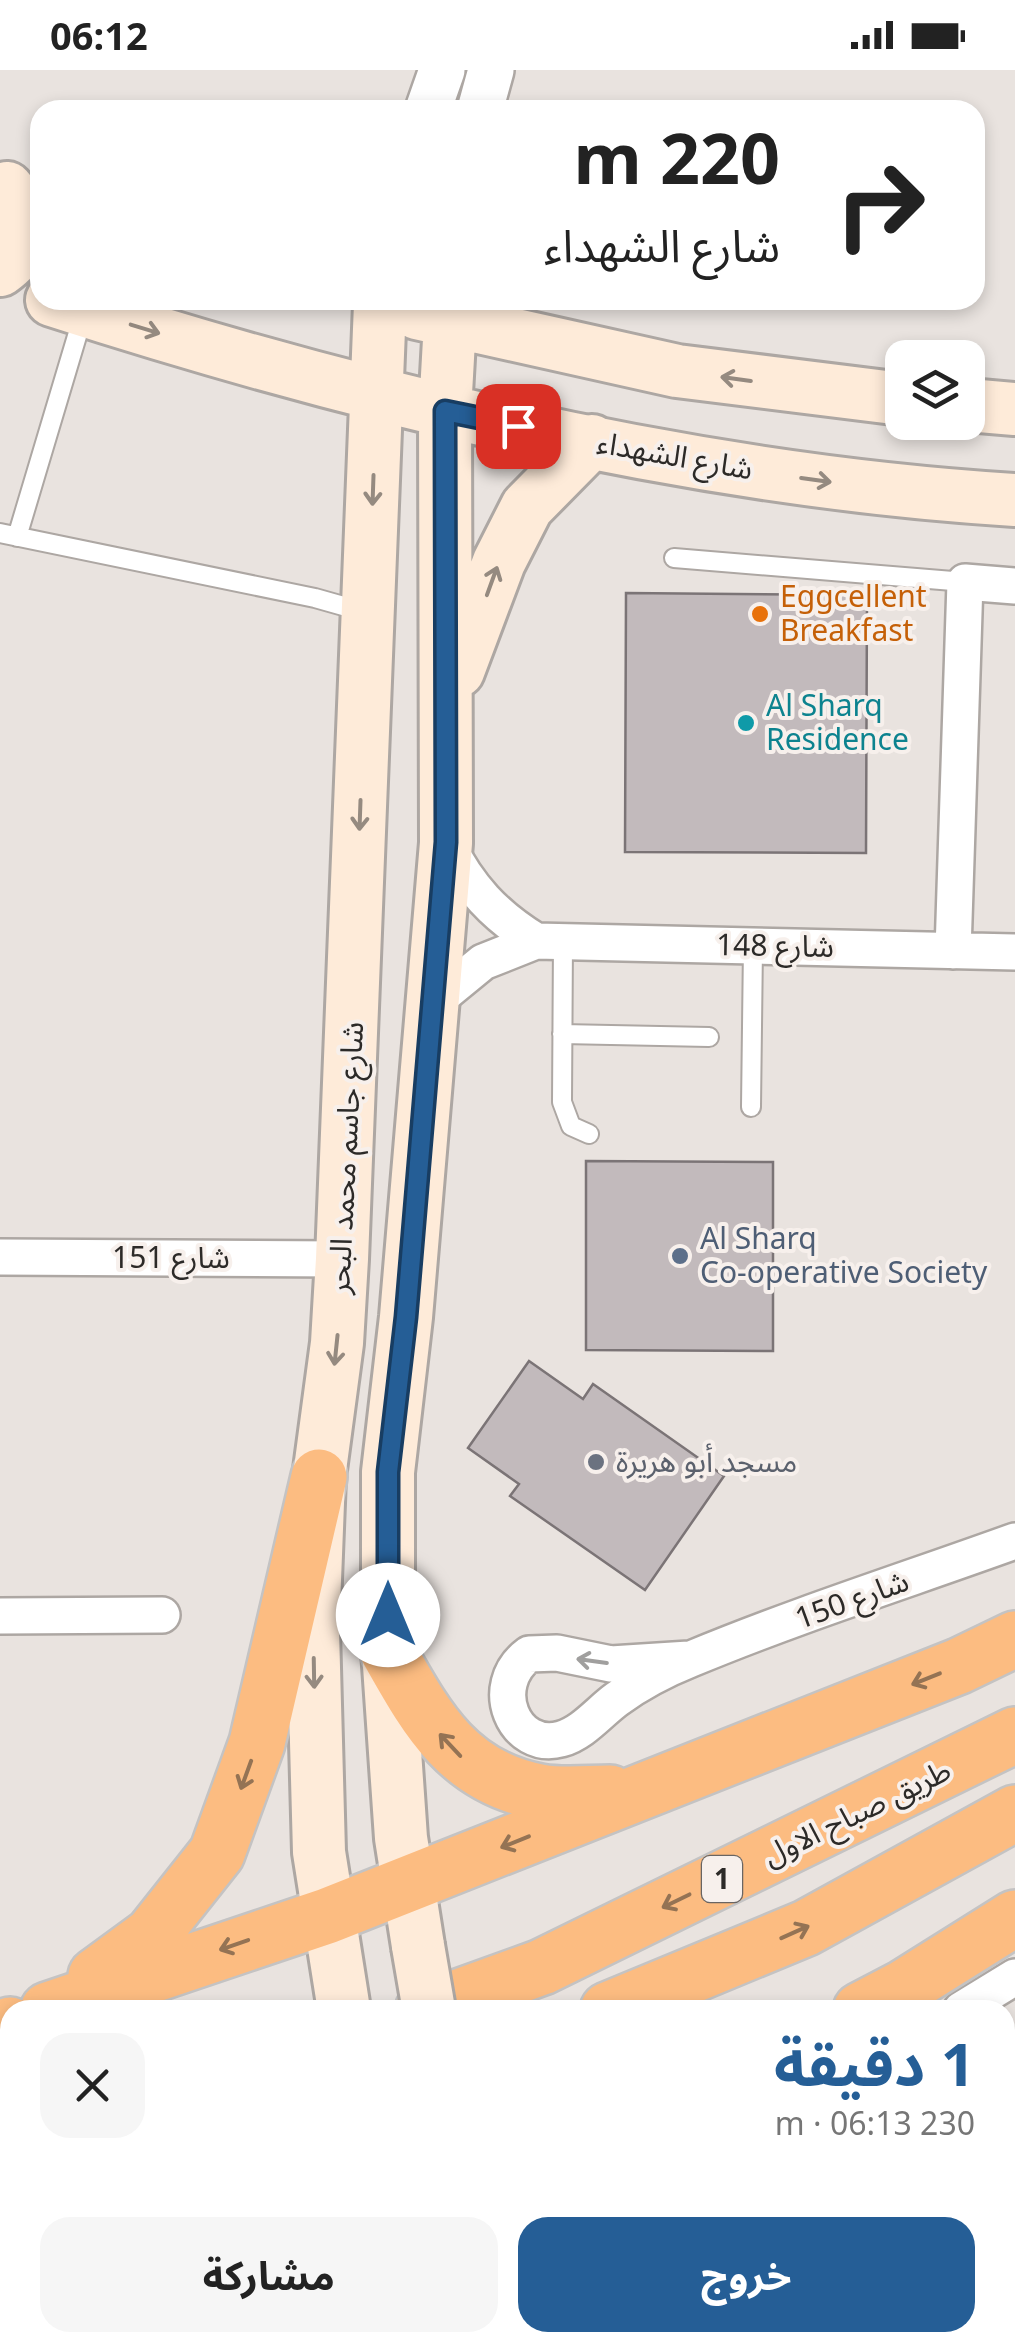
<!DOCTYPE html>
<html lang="ar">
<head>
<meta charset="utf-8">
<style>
  :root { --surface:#fff; --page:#f6f6f6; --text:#222; --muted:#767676; --accent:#255e96 }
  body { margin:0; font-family:"Noto Sans","Noto Sans Arabic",sans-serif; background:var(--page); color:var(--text); direction:rtl; height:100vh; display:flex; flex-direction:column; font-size:38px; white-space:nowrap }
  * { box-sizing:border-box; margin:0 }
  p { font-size:32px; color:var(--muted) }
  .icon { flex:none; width:55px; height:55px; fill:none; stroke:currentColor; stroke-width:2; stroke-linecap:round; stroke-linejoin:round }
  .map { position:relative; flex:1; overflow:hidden; direction:ltr }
  .side { position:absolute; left:0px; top:1930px; width:1015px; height:352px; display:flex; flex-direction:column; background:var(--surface); border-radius:30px 30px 0 0; box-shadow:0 5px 15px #0003; direction:rtl }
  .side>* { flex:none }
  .hud { position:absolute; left:30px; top:30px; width:955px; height:210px; border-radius:30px; box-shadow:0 5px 15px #0003; direction:rtl; background:#fff; color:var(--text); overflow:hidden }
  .controls { position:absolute; left:885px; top:270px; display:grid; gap:20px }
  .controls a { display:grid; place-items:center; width:100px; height:100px; border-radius:20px; background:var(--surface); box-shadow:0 5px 15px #0003; font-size:50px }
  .pin { position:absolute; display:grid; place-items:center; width:85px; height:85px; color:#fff; margin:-42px; border-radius:20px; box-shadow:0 5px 15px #0006 }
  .me { position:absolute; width:110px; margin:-55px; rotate:0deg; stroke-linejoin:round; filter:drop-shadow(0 0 8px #0008) }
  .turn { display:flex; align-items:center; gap:35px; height:210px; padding:0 40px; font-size:45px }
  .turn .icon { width:130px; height:130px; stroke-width:2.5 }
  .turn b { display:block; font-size:70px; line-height:85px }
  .round { display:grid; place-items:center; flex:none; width:105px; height:105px; border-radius:30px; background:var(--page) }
  .overview { display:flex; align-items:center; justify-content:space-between; height:170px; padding:0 40px }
  h1 { font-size:60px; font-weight:700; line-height:75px; color:var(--accent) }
  .button { display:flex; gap:20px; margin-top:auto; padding:20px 40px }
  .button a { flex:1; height:115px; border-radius:30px; background:var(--accent); color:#fff; font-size:40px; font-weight:700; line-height:115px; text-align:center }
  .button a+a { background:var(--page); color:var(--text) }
  .status { display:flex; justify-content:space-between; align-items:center; height:70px; padding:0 50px; background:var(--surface); direction:ltr }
  .status svg { height:28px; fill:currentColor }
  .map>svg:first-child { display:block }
</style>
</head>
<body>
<div class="status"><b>06:12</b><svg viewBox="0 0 49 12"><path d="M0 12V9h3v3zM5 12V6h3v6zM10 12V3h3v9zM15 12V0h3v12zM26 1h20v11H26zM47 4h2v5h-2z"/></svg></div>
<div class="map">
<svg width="1015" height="2281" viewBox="0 0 1015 2281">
  <rect width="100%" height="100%" fill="#e9e3df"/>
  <path fill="#c2babc" stroke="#7b7476" stroke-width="2.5" d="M626,523l241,2 -1,258 -241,-1z
    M586,1091l187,1v189l-187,-1z
    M529,1291l54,38 10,-15 131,92 -79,114 -135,-94 9,-12 -51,-36z"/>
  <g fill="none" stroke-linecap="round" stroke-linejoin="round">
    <g stroke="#ada7a3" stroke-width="22">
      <path id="service" d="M0,463l315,65 46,13
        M17,467l66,-221
        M674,488l291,24
        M563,871l-1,161 9,24 18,8
        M562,964l147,3
        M751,1037l2,-161"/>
    </g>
    <g stroke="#ada7a3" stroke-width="40">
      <path id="minor" d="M447,774c21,43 48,72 89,97
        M953,881l12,-369 50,4
        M433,933l50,-41 53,-21 479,11
        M0,1187l342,2
        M0,1546l162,-1
        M689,1589l-78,5 -54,-11 -28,1c-43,32 -15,98 32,85 22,-6 38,-27 56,-40 22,-16 49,-30 74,-40 106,-44 216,-79 324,-118
        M961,1940l54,-33"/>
    </g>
    <g stroke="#ada7a3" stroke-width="50">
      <path id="tertiary" d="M428,40l14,-40
        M480,40l11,-40"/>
    </g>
    <g stroke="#ada7a3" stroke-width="58">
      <path id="secondary" d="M0,200c32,-22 32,-54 7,-82
        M52,230c307,99 640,180 963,200
        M417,243l260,58 225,28
        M968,335l47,4
        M458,601l41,-109 28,-55 65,-66
        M418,1876l-17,-108 -13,-187v-179l18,-155 40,-474 -1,-432 5,-89
        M344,1940l-25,-158 -6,-221 6,-154 18,-134 5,-84 38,-955
        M425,2272l3,9
        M515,2272l3,9"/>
    </g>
    <g stroke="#c4c3c3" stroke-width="60">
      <path id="motorway" d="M388,1581c38,67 69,126 152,141 22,4 48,1 70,1
        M96,1906l56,-41 65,-82 40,-110 62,-266
        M48,1940l279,-94 632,-250 56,-27
        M423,1940l119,-43 473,-232
        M608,1940l198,-82 209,-115
        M861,1940l44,-23 110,-69
        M0,1959l10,-4
        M0,2094l10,-4
        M0,2173l10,-3
        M0,2270l10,-3
        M129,2272l41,9
        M596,2281l1,-9"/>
    </g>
    <use href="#service" stroke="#fff" stroke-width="18"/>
    <use href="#minor" stroke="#fff" stroke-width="35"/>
    <use href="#tertiary" stroke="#fff" stroke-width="45"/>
    <use href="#secondary" stroke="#feebd9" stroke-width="52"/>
    <use href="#motorway" stroke="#fcbc81" stroke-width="55"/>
    <g stroke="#ada7a3" stroke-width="58" stroke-linecap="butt">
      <path id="secondary-bridge" d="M418,1876l11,64"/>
    </g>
    <use href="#secondary-bridge" stroke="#feebd9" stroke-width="52"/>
  </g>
  <defs><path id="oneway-shaft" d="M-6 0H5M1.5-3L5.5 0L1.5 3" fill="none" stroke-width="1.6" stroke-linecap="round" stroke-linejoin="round" transform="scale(2.5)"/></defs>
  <g stroke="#958a80">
    <use href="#oneway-shaft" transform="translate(145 259) rotate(17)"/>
    <use href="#oneway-shaft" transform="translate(736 309) rotate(-172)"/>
    <use href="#oneway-shaft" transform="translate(816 410) rotate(8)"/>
    <use href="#oneway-shaft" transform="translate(373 420) rotate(92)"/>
    <use href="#oneway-shaft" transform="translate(492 511) rotate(-70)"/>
    <use href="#oneway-shaft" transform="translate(360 745) rotate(92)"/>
    <use href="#oneway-shaft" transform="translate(336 1280) rotate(96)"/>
    <use href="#oneway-shaft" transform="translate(314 1603) rotate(89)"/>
  </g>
  <use stroke="#a09f9e" href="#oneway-shaft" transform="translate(592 1591) rotate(-172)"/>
  <g stroke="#947354">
    <use href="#oneway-shaft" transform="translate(926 1609) rotate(158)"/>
    <use href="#oneway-shaft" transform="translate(450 1675) rotate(-133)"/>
    <use href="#oneway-shaft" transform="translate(246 1705) rotate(110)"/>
    <use href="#oneway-shaft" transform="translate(515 1772) rotate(158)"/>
    <use href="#oneway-shaft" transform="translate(676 1831) rotate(154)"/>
    <use href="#oneway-shaft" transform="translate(795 1862) rotate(-24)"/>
    <use href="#oneway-shaft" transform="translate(234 1875) rotate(161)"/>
  </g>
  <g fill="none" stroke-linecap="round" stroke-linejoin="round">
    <g stroke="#183d62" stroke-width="25">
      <path id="route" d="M388,1545v-143l18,-155 40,-475 -1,-431 73,15"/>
    </g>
    <use href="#route" stroke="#255e96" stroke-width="18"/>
  </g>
  <circle fill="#e8710a" stroke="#f7f0ec" stroke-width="4" cx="760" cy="544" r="10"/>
  <circle fill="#0f9aa8" stroke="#f7f0ec" stroke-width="4" cx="746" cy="653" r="10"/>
  <circle fill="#5c6f8a" stroke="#f7f0ec" stroke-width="4" cx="680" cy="1186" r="10"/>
  <circle fill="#6b7280" stroke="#f7f0ec" stroke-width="4" cx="596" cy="1392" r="10"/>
  <g text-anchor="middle" stroke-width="8" stroke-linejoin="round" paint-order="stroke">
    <rect fill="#f7f0ec" stroke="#696563" stroke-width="2.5" x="702" y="1786" width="40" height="46" rx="8"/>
    <g font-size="28" font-weight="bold" fill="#2c2a28">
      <text x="722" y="1819">1</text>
    </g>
    <g font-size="30" fill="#2c2a28" stroke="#f7f0ec">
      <text transform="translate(675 386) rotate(10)" y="10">شارع الشهداء</text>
      <text transform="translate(775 876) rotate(1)" y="10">شارع 148</text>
      <text transform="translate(346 1088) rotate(-87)" y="10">شارع جاسم محمد البحر</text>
      <text x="171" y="1198">شارع 151</text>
      <text transform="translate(852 1530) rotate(-20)" y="10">شارع 150</text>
      <text transform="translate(857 1743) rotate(-26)" y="10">طريق صباح الاول</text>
    </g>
    <g font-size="30" fill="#c56008" stroke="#f7f0ec" text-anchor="start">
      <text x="780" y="537">Eggcellent<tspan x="780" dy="34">Breakfast</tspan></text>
    </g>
    <g font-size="30" fill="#0d838f" stroke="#f7f0ec" text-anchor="start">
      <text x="766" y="646">Al Sharq<tspan x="766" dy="34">Residence</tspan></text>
    </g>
    <g font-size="30" fill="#4e5e75" stroke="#f7f0ec" text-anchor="start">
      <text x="700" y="1179">Al Sharq<tspan x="700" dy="34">Co-operative Society</tspan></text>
    </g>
    <g font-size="30" fill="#5b616d" stroke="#f7f0ec" text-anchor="start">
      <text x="616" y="1402">مسجد أبو هريرة</text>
    </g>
  </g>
</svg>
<div class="controls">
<a><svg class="icon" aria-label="layers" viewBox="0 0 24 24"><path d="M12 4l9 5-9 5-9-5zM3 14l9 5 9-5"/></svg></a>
</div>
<div class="pin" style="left:518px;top:356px;background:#d93025"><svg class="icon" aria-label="arrive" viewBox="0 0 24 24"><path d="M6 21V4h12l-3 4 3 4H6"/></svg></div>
<svg class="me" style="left:388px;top:1545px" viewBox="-20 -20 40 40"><circle r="19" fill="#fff"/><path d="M0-13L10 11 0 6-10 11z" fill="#255e96"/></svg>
<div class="hud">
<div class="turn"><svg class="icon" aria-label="right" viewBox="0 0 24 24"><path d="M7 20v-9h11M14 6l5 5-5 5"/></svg><div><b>220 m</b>شارع الشهداء</div></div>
</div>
<section class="side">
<div class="overview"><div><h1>1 دقيقة</h1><p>230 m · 06:13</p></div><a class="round"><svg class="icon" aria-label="close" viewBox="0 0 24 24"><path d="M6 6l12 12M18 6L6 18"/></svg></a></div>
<div class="button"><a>خروج</a><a>مشاركة</a></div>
</section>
</div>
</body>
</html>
